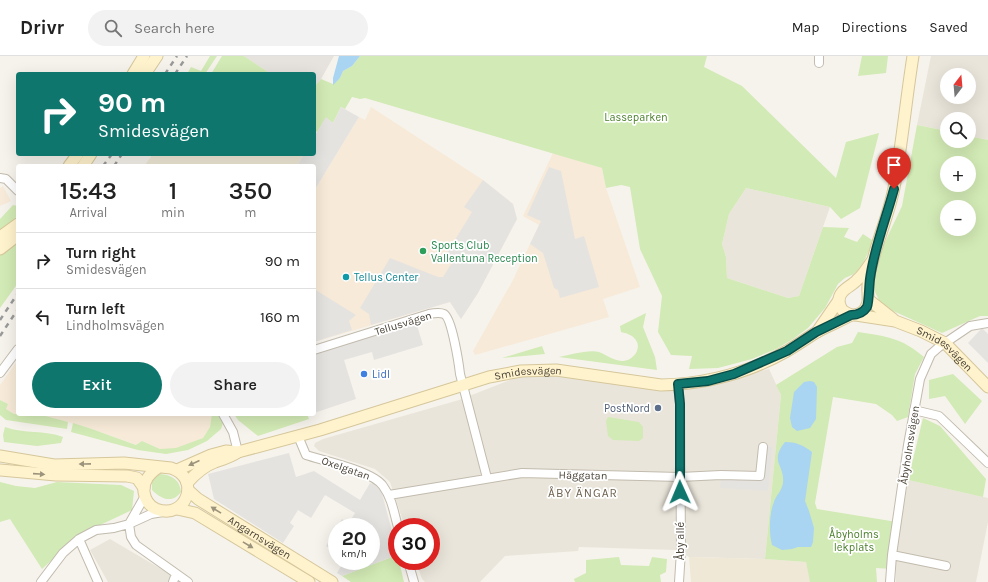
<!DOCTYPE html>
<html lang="en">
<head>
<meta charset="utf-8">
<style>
  :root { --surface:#fff; --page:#f2f2f2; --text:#222; --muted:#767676; --line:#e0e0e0; --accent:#0f766e }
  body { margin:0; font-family:Karla,sans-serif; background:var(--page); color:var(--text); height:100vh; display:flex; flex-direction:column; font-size:15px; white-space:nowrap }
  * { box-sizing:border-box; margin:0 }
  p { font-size:13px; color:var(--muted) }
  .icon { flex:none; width:22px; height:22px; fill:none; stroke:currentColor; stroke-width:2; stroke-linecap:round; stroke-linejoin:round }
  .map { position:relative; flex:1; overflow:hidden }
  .sheet { position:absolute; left:16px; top:108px; width:300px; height:252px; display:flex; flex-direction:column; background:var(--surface); border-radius:4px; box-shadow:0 4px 16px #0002 }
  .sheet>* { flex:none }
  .top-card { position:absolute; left:16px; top:16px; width:300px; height:84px; border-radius:4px; box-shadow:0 4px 16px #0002; background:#0f766e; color:#fff; overflow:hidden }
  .needle { width:26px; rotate:16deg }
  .controls { position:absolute; left:940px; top:12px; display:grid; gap:8px }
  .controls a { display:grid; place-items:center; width:36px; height:36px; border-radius:50%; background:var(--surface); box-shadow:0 4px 16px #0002; font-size:20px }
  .speed { position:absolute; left:328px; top:462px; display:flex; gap:8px; font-size:20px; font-weight:700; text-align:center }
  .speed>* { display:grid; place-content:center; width:52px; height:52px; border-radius:50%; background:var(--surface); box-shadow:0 4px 16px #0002; line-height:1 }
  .speed small { font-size:10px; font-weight:400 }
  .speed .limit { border:6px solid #d22; background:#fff; color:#111 }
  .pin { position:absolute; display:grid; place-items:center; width:34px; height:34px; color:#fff; margin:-41px -17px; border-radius:50% 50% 50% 0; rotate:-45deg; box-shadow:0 0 4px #0007 }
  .pin .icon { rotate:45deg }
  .me { position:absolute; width:44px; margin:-22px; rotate:359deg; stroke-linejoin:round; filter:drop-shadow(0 0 3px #0008) }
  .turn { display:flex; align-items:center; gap:14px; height:84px; padding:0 16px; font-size:18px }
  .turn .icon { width:52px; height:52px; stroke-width:2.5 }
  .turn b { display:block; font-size:28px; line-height:34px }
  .eta { display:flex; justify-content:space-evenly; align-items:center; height:68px; text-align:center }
  .eta b { font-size:24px; font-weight:600; line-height:28px }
  .action { display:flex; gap:8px; margin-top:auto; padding:8px 16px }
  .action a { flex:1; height:46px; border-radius:24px; background:var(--accent); color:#fff; font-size:16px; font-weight:600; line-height:46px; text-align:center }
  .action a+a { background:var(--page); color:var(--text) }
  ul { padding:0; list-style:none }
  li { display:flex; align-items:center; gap:12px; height:56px; padding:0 16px; border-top:1px solid var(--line) }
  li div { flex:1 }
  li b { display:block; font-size:15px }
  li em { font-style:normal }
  header { display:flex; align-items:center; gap:24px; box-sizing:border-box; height:56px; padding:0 20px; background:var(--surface); border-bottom:1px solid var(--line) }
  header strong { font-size:19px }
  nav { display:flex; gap:22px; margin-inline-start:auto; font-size:14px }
  .search { width:280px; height:36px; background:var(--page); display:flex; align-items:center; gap:10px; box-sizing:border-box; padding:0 14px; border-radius:22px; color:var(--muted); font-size:15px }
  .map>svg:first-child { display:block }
</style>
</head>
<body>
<header>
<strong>Drivr</strong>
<div class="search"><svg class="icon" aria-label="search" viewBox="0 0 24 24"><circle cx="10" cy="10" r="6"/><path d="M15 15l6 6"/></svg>Search here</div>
<nav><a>Map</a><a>Directions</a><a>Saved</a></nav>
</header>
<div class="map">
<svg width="988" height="526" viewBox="0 0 988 526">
  <rect width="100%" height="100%" fill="#f6f3ec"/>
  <path fill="#eae5da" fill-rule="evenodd" d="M931,0h57v84l-19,-4v-17h-22v12l-30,-6zM947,19h22v22h-22z
    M746,132l84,19 -31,89 -11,2 -61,-20 -1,-21 -4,-13 7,-30z
    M769,313l12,26 -16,164 -76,-2 -14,-7 -96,-3 -1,4 -73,5 -25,26h-55l-3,-3 -6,-18h15v-34h-26l-15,-45 -15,-13 -56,-18 -5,-5 1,-3 8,-4 136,-39 61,-24h49l138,9z
    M908,424l80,18v24l-12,60h-80v-27z
    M110,483l63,37 -4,6h-61l-18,-32z"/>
  <path fill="#f7ead8" d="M371,51l112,73 30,24 4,15 -39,74 -17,26 -11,-17 -136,40v-151l45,-74 6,3z
    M553,97l49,15 4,20 34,99 -37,12 6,18 -134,38 -2,-4 40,-71 26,-55 -16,-9z
    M3,130l8,15 -11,5v-18z
    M18,304v54h-4l-9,-5 3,-5 -8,-4v-15z
    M38,358h174v4l-2,9 -7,11 -27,11h-16l-18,-8 -5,4 -48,-17z"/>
  <path fill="#e6e2dd" d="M244,0h90l-13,23 -7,8v-13h-43z"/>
  <path fill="#efe8d6" d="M153,98h151l-7,12h-153z
    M689,501l76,2 41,3 4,18v2h-119z"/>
  <path fill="#d2eab5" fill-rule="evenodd" d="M210,0h7l-12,18h-18l4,-7 10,4z
    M222,0h22l27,18h-60z
    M360,0h347l-3,11 38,19 94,92 10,-36 33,-9 -19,75 -19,11 -11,-12 -84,-19 -17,26 -7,30 4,13 1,21 61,20 11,-2 24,-69 26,1 -5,9 13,5 6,-8 9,6 -1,7 -9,18 -8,9 -9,4 -7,6 -13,24 -17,20 -15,11 -17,10 -24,10 -34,9 -29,1 3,-13 -21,-1 -13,-23 4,-36 -22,-47 -10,-62 -9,-2 -15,3 -4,-20 -237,-70 -5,1 -8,-2 -7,12 -4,-2 -8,16 -7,-5 -9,14 -3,-2v-43l7,-8 12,5 7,-6 3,-7 9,-5z
    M862,0h26l-2,17 -28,3z
    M917,69l30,6v10h22v-5l19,4v176h-8l-38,17 -51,-23 -11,-8 -5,-10 -2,-10 2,-15 8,-21 19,-40zM947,107h22v22h-22zM947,151h22v22h-22z
    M13,149l5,1c0,15 -7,19 -18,28v-15z
    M18,185v42l-18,25v-54z
    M646,257l-3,14 12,30 2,13 -98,-13c10,-2 30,-8 40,-5 8,3 15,9 24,9 10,0 20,-13 12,-22 -3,-4 -9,-6 -14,-7l-1,-6z
    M858,276c28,4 44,6 66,25l-9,17 -7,43 -11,4 -5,-6 -16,-11 -43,-7 -18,106 2,6 80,13 -6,47 -15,-1 1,14h-67l-4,-20 -41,-3 16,-164 -5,-10 61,-38 15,-4z
    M542,290l3,8 -43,4z
    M953,318l29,27 -17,23 -20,-28 -16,3v-19z
    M0,344l8,4 -2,5 8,5h24l30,8 -1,7 -61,-9 -6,-5z
    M212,358h6l5,9 -2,6 -14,12 -19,9 -22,4 -28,-4 -67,-18 2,-9 16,5 47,17 6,-4 18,8 16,-1 27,-10 7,-11z
    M234,358h73l2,5 -51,17 -20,-16z
    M608,361l31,5 4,5v11l-4,3 -26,-1 -5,-4 -2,-15z
    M923,362l17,8 46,53 -3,18 -75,-17z
    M5,371c19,7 40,3 58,10l-2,6 -24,3 -33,-4 -1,-7z
    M160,418c12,1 20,6 21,18 -9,12 -20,7 -29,-2v-10l3,-4z
    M0,426l16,4 19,2 22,-6 64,3 13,6 -2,19 -53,25 -37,34 -32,-50 -10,3z
    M397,499v6h2l5,21h-53l-9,-6z
    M619,501l2,8 28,1 3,-9 15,2 -1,13 -6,3 1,7h-86l-1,-3 12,-6v-13z"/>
  <path fill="#e5e3e0" d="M341,51l18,10 -45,74v-25h-17l7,-12h10v-17l12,-20 7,6z
    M549,111l12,4 14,68 9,-3 15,51 -39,11 -2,-8 -4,-2 -11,-35 -13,-9 11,-23 -14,-6z
    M483,124l30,24 4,15 -39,74 -17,26 -11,-17 -79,23 -2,-11 -9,-6 30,-50 48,19h5l10,-16h-11l30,-49 -8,-5z
    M314,233l42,26 -7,6 3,9 -38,12z
    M416,266l7,23 -49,15 -2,-8 -28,8 12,39 -42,14v-58z
    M982,272l6,6v29l-20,-20z
    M763,391h9l-4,44 -48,-3 1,-13 39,1z
    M289,397l7,24 18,-6 46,29 10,-17 10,3 17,64v5l-55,21 -5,-3 7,-12h27v-34h-34v26l-11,-7 16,-27 7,4 6,-10 -30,-18 -14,23 -13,-8 -8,13 4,3 -11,17 -69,-44 -6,-25z"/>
  <path fill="#a9d4f2" d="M339,0h21l-8,10 -9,5 -3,7 -7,7v-7z
    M810,325l4,1 3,5 -1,32 -6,9 -13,3 -5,-4 -2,-9 4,-26 10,-10z
    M785,386c11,0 18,3 27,10l-7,49 4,10 5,17 -1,14 -2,5h-13l-6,2 -10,1 -10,-5c-3,-11 -3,-32 2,-43 2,-7 8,-11 9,-19 2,-18 -14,-21 2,-41z"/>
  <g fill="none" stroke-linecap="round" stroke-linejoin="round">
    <g stroke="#c2bbae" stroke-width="10">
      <path id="street" d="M819,7v-7
        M0,122l6,1 12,12
        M314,294l115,-36c5,-1 11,-2 15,0 8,4 15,51 16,60l27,104
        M0,317l18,-24
        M678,328l2,20 1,147 -2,31
        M914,354l25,6 49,47
        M223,358l10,18 5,20
        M298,380l8,19c18,6 67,16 77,31 9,12 11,27 15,41
        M389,439l133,-22 158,4 41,-2 39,1 3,-29
        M129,468l2,13 5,8 52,37
        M129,468l16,-28
        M79,483l19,43
        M892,499l54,11
        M408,505l6,21
        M41,526l22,-29 16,-14 17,-9 18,-2 15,-4 22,-10 12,-2
        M173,526l3,-8
        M890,526l2,-27 16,-110 12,-66 11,-25 8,-7 31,-21 18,-3"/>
    </g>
    <g stroke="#d6c79b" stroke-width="13">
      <g id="secondary">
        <path d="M133,18l11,-18"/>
        <path d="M145,18l12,-18"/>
        <path d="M69,110l9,-12"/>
        <path d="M83,110l8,-12"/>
        <path d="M0,181l18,-13"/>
        <path d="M0,193l18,-14"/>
        <path d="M872,205c-4,6 -9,14 -15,19 -6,7 -19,10 -18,22 1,4 2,8 6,10 8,6 19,2 22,-7 2,-4 1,-7 1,-12 -1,-10 2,-23 5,-33 6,-24 16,-47 21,-72 8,-44 12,-88 19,-132"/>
        <path d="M869,244l24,19"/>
        <path id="s1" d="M856,259l39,6 26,10 24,12 43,44"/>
        <path d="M817,276l22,-32"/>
        <path d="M0,400l54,9 70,-2 47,5c31,10 15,53 -15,41 -7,-3 -11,-10 -12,-17 -1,-12 6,-19 15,-25"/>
        <path d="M0,414l56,5 71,1 10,2 7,10"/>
        <path d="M177,414l34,-15 15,-4 12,1"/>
        <path id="s2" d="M187,427c8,-9 17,-17 28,-21 9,-3 16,-5 23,-10l82,-22 169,-53 32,-6 35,-1 105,15c45,-1 87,-12 126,-34 10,-6 19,-12 28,-18 12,-7 24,-11 36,-18"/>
        <path id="s3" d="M188,434l10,9 134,83"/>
        <path d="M177,453l18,4 114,69"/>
      </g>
    </g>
    <use href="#street" stroke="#fff" stroke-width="8"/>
    <use href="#secondary" stroke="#fff3cd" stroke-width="11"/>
    <path stroke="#9a9a9a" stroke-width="2.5" stroke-dasharray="5 5" stroke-linecap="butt" d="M165,18l12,-18
      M175,18l12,-18
      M103,110l9,-12
      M114,110l8,-12
      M0,264l18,-27
      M0,280l18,-27"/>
  </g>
  <defs><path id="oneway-solid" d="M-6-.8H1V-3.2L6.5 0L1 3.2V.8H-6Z"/></defs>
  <g fill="#9c937c">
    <use href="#oneway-solid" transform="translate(194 407) rotate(156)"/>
    <use href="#oneway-solid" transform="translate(85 408) rotate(179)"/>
    <use href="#oneway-solid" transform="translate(39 418) rotate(4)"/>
    <use href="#oneway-solid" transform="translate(216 454) rotate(-148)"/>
    <use href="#oneway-solid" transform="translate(248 489) rotate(31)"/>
  </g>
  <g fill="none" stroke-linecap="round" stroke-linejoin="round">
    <g stroke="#0a4d48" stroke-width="10">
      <path id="route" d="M680,436v-88l-2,-20 30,-3 26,-7 53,-23 29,-19 35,-17c6,0 12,-2 16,-8 2,-5 2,-21 3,-28 4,-31 16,-60 24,-90"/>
    </g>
    <use href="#route" stroke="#0f766e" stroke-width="7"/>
  </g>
  <circle fill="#2e9e5b" stroke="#fff" stroke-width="1.5" cx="423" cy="195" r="4"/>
  <circle fill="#0f9aa8" stroke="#fff" stroke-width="1.5" cx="346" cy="221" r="4"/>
  <circle fill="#3f7fe0" stroke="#fff" stroke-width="1.5" cx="364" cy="318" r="4"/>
  <circle fill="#5c6f8a" stroke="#fff" stroke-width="1.5" cx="658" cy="352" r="4"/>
  <g text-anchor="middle" stroke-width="3.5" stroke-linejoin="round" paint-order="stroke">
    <g font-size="11" fill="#4a7f2a" stroke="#fff">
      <text x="636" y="65">Lasseparken</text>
      <text x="854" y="482">Åbyholms<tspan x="854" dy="13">lekplats</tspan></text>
    </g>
    <g font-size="11" fill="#27864d" stroke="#fff" text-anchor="start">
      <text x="431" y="193">Sports Club<tspan x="431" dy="13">Vallentuna Reception</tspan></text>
    </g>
    <g font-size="11" fill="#0d838f" stroke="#fff" text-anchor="start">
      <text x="354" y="225">Tellus Center</text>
    </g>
    <g font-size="11" fill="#4b4439" stroke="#fff">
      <text transform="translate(403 267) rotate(-17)" y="4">Tellusvägen</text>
      <text dy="4" stroke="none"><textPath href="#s1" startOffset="97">Smidesvägen</textPath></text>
      <text dy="4" stroke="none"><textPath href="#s2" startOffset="362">Smidesvägen</textPath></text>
      <text transform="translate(909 389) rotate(-81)" y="4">Åbyholmsvägen</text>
      <text transform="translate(346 412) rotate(19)" y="4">Oxelgatan</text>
      <text transform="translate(583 419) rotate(1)" y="4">Häggatan</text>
      <text dy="4" stroke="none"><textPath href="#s3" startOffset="86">Angarnsvägen</textPath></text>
      <text transform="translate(680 485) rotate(-90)" y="4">Åby allé</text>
    </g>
    <g font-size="11" fill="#366cbe" stroke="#fff" text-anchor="start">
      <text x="372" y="322">Lidl</text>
    </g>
    <g font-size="11" fill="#4e5e75" stroke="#fff" text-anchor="end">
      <text x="650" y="356">PostNord</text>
    </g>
    <g font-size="12" letter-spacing="1" fill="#6e6250" stroke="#fff">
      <text x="583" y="441">ÅBY ÄNGAR</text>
    </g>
  </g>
</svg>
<div class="controls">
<a><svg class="needle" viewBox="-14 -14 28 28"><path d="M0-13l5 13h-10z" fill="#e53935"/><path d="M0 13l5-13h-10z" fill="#767676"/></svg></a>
<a><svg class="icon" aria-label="search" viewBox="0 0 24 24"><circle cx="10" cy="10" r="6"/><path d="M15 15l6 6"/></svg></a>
<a>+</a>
<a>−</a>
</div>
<div class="speed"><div>20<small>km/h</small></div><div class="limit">30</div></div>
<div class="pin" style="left:894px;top:133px;background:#d93025"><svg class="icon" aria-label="arrive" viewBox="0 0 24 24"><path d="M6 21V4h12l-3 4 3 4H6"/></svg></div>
<svg class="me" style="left:680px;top:436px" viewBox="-20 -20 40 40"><path d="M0-17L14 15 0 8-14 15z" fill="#0f766e" stroke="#fff" stroke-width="4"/></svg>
<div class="top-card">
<div class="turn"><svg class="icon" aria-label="right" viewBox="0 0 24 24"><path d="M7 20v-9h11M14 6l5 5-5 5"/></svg><div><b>90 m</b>Smidesvägen</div></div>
</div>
<section class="sheet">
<div class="eta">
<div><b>15:43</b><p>Arrival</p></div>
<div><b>1</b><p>min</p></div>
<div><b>350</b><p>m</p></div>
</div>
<ul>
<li><svg class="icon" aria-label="right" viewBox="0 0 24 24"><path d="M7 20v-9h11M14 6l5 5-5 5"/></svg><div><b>Turn right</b><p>Smidesvägen</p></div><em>90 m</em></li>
<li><svg class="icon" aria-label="left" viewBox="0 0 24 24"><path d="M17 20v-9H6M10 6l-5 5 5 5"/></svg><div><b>Turn left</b><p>Lindholmsvägen</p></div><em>160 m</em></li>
</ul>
<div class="action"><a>Exit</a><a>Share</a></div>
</section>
</div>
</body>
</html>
